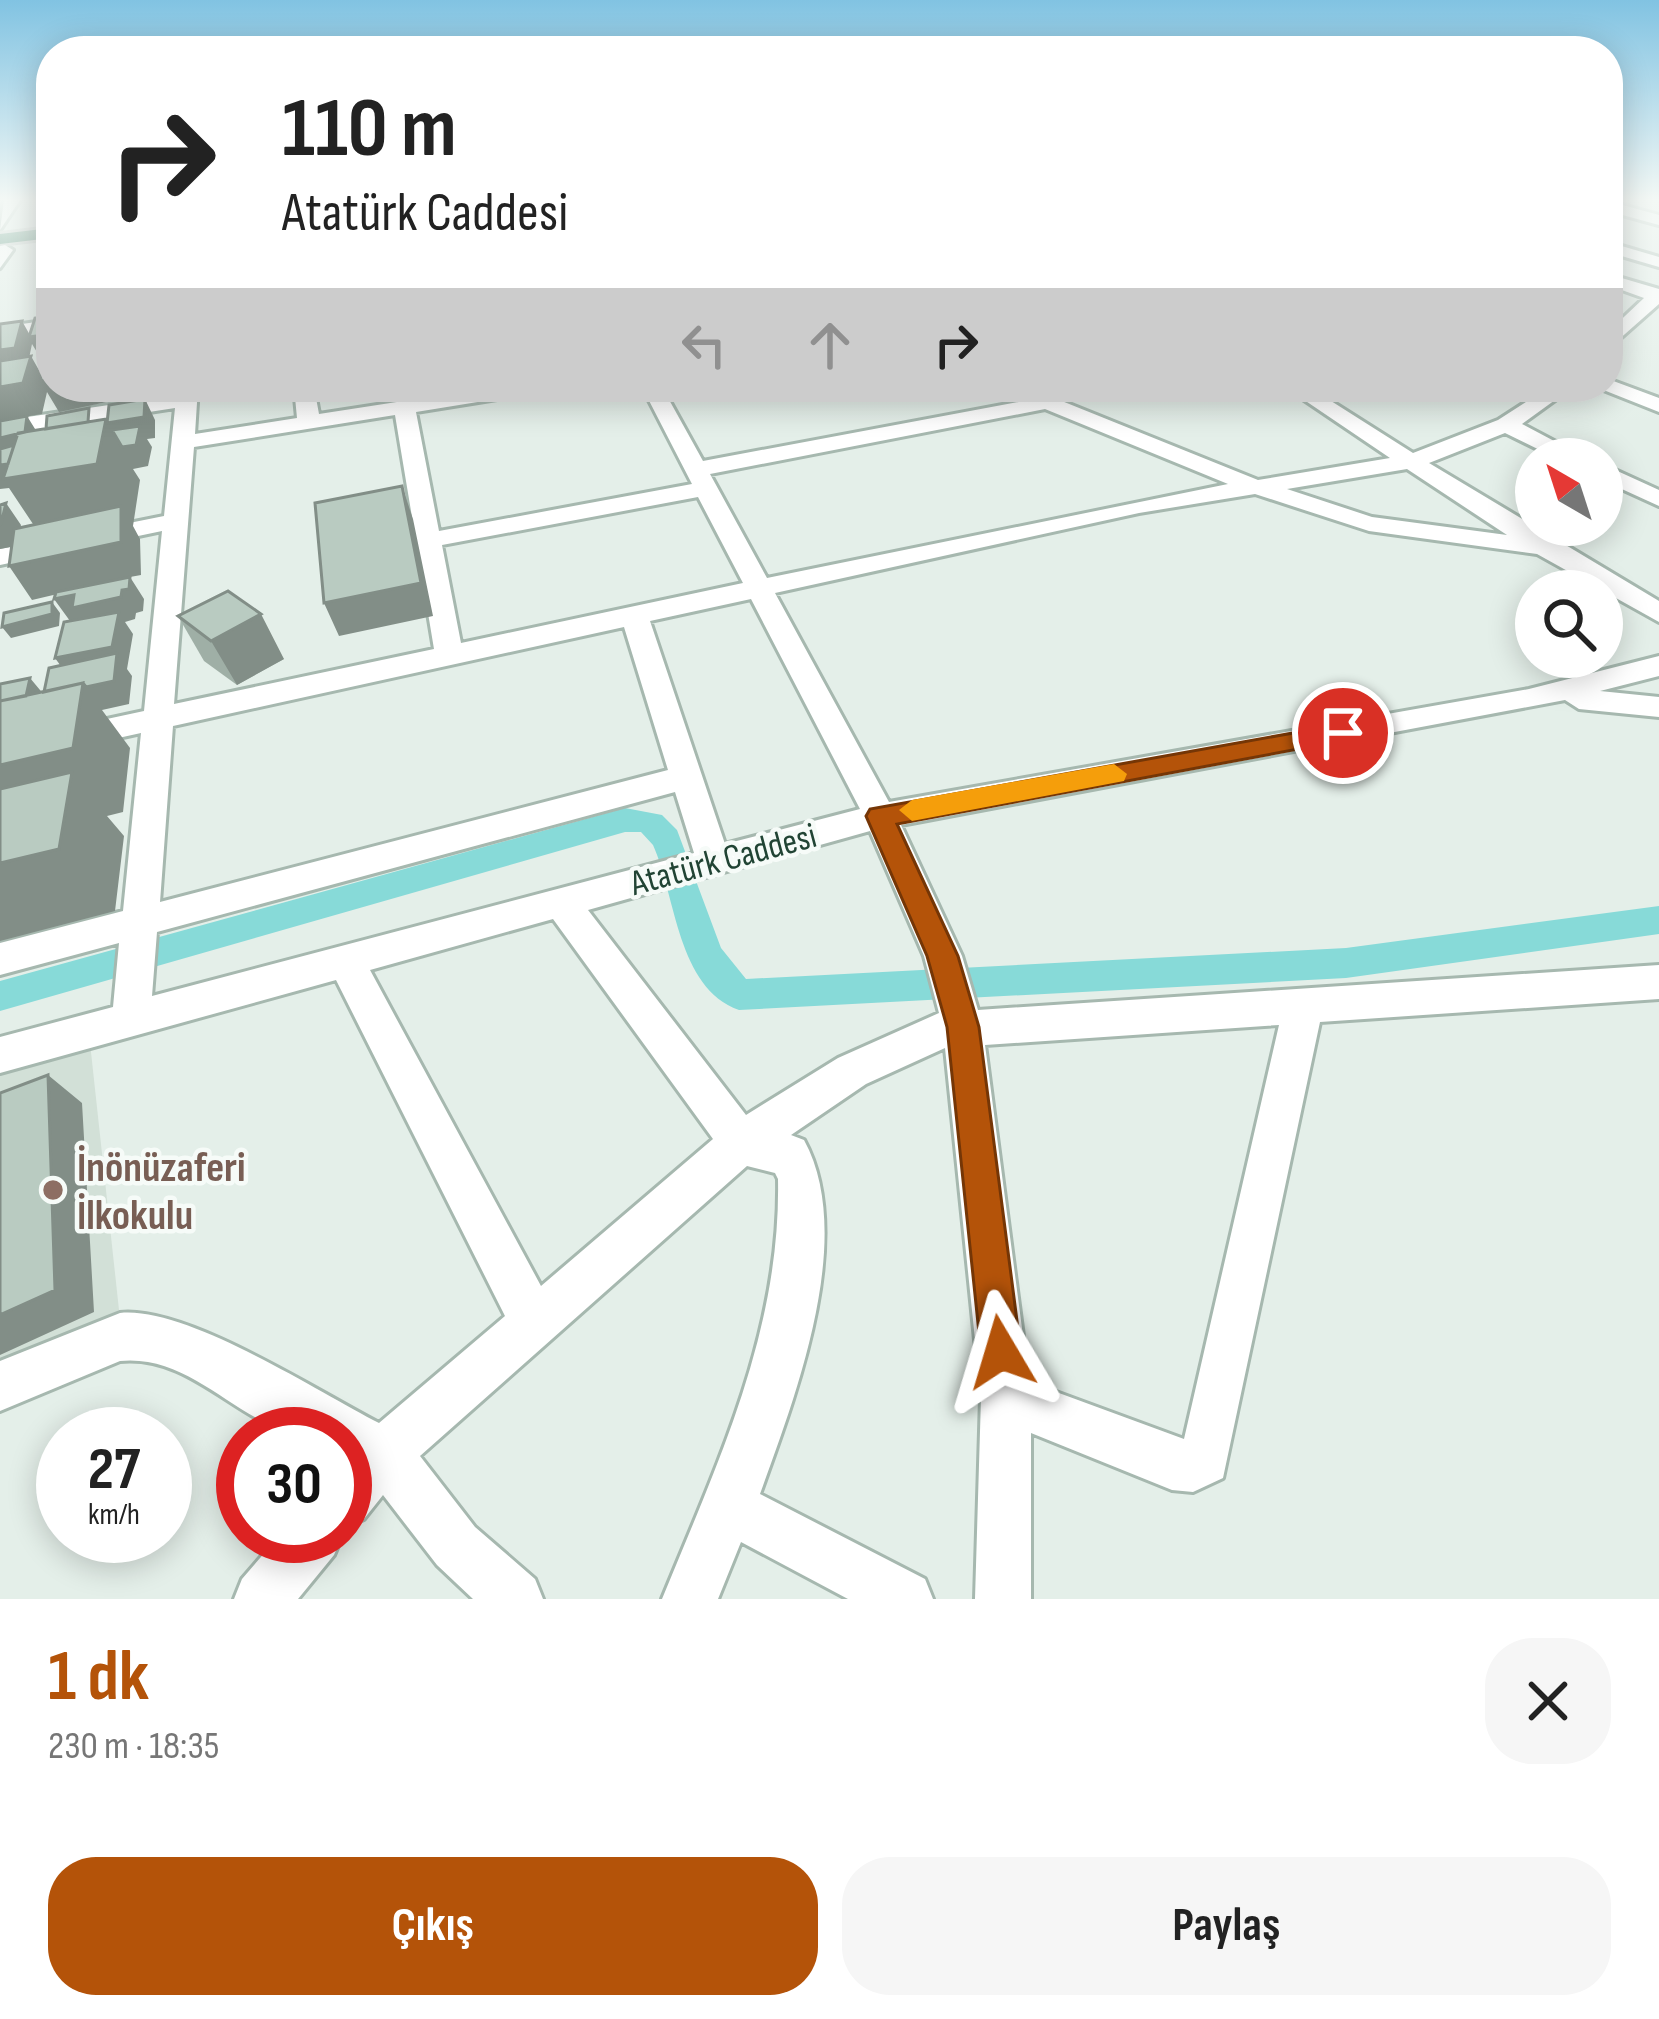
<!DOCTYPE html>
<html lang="tr">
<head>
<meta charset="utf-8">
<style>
  :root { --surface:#fff; --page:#f6f6f6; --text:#222; --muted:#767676; --accent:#b45309 }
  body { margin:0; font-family:"Sofia Sans Condensed",sans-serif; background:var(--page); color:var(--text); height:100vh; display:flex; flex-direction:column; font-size:45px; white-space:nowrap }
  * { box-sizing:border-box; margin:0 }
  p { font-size:39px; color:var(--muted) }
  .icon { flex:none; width:66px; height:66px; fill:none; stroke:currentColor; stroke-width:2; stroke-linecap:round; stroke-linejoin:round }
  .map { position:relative; height:1599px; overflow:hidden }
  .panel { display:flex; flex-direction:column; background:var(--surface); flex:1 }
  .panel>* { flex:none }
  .top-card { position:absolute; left:36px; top:36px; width:1587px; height:366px; border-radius:48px; box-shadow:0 6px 30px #0003; background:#fff; color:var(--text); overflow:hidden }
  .needle { width:78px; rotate:321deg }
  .tools { position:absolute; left:1515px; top:438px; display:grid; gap:24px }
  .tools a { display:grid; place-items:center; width:108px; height:108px; border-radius:50%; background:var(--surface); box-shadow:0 6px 30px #0003; font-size:60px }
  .speed { position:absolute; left:36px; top:1407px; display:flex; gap:24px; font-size:60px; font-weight:700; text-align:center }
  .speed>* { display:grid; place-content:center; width:156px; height:156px; border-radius:50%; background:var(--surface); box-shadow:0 6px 30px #0003; line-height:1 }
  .speed small { font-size:30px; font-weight:400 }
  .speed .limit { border:18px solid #d22; background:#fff; color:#111 }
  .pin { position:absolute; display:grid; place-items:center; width:102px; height:102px; color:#fff; margin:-51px; border:6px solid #fff; border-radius:50%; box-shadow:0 3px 12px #0007 }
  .me { position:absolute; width:132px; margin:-66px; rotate:353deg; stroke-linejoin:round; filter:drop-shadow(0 0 9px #0008) }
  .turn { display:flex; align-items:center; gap:42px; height:252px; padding:0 48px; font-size:54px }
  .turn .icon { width:156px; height:156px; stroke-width:2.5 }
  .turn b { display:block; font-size:84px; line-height:102px }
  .lanes { display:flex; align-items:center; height:114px; padding:0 48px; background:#0003; justify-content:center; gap:60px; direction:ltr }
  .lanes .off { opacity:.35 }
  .round { display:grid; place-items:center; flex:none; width:126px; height:126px; border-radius:48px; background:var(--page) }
  .overview { display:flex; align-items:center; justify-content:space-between; height:204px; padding:0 48px }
  h1 { font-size:72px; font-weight:700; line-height:90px; color:var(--accent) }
  .primary-button { display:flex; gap:24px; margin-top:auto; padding:24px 48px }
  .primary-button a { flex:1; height:138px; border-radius:48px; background:var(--accent); color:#fff; font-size:48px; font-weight:700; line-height:138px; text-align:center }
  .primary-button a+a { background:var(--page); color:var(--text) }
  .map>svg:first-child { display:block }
</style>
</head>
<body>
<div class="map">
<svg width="1659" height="1599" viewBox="0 0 1659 1599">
  <rect width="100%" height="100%" fill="#e4efe9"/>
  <path fill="#d2e0d7" d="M90,1043l29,267 -119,61v-301z"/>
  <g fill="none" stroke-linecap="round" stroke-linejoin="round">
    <path fill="#87dad8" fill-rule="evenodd" d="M625,808l37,7 15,15 44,118 25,31 600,-31 313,-42v28l-313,44 -607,32c-62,-22 -63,-114 -86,-165l-12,-13h-16l-625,179v-30z"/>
    <g stroke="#a6b8af" stroke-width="6">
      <path id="minor" d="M4,200h16l-20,30z
        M1608,201l51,14v10l-51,-14z
        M1608,242l51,15v10l-51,-15z
        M5,245l8,5 -13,18v-22z
        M1608,274l51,15v15l-51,45v-17l36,-34 -36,-13z
        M51,320v12l-51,7v-12z
        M1608,379l51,19v14l-58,-23 7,-2z
        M178,387h20l-3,47 102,-16 -3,-31h20l5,27 175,-27h50l-10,6 -118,19 23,119 253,-47 -50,-97h20l41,74 321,-60 -25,-14h28l231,93 132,-22 -105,-71h24l104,66 85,-33 51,-33h24l-51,37 66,35h-30l-53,-26 -76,30 230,138v21l-122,-68 -168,-23 -114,-37 -116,19 -364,80 114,209 640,-113 130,-33v20l-59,15 59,6v20l-80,-8 -14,-9 -664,125 61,131 16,54 681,-45v34l-339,23 -97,456 -30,14 -21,-2 -141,-57v166h-56l6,-201 -36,-350 -79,36 -75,51 13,5c53,97 -9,257 -44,354l165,85 8,20h-85l-107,-57 -23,57h-56c56,-137 119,-269 116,-420l-3,-6 -28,-7 -327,290 55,71 60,52 8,20h-70l-36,-34 -54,-70 -19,24 -19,8v-93c-15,0 -34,3 -49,0 -60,-13 -106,-80 -176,-73l-120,50v-50l120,-48c66,-7 197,78 259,110l126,-107 -169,-336 -336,93v-36l113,-30 6,-64 -119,32v-32l123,-32 18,-178 -141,31v-22l144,-31 18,-180 -162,34v-16l164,-33 11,-108 -175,27v-14l177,-26zM1045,409l183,75 -461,94 -57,-104zM395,415l39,234 -260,55 20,-257zM1407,469l100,66 -135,-18 -85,-28zM698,497l45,86 -282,60 -19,-98zM751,599l109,210 -135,35 -75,-223zM624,627l44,143 -508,132 13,-176zM675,792l19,61 -542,143 5,-64zM870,831l54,125 15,57 -101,45 -92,57 -158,-205zM553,919l160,220 -172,147 -171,-316zM1279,1025l-95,414 -155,-57 -44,-337z
        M1602,464l57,26v16l-57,-26z
        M279,1536h63l-8,19 -36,44h-64l8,-20z"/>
    </g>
    <g stroke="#c1cbc6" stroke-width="6">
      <path id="highway" d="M51,228v10l-51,6v-10z"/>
    </g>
    <use href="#minor" fill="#fff" fill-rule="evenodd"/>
    <use href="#highway" fill="#297457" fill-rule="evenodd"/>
  </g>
  <path fill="#9fafa6" d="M178,616l106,43 -47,26 -33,-24z"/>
  <path fill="#828e87" d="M22,321l9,16 20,-3v22l-11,1 -8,-13 -5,24 -27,4v-22z
    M31,356l14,25 6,-2v8h74l1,11 -67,14 -12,-20 -5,22 -42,7v-34z
    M135,387h22l3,7 -19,5z
    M145,399l10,21v18l-8,1 5,8 -4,19 -15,3 7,11 -7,46 7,13 1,36 -11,2 14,22 -1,12 -7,2 -1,6 -10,3 8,12 -6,35 5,7 -3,28 -27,6 28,38 -7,64 -16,4 17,20 -9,75 -115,30v-176l30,-87 15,18 38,-13 31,-2 -43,-1 -16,-22 15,-37 -16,-22 20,-4 48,-5 8,-13 -98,23 -23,-34 36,-24 -36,-54 -9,1v-51l27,-22 13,21 66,-18z
    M402,486l11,33 20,97 -94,20 -15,-33z
    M6,503l15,22 -5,21 -16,3v-24z
    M52,602l8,11 -1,13 -48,12 -9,-11z
    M261,614l23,45 -47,26 -26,-44z
    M48,1075l34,28 12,209 -94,43v-40z"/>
  <path fill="#b9cbc1" stroke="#828e87" stroke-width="3" d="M49,316l-2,7h4v11l-22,3 6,-19z
    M22,321l-7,27 -15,2v-26z
    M51,339v40l-10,2 -3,-39z
    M31,356l-8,27 -23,4v-26z
    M145,399l-1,18 -37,6 2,-18z
    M89,408l-1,14 -42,7 1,-13z
    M27,416l-2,16 -25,6v-17z
    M106,419l-9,45 -94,15 15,-46z
    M140,426l-4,19 -14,2 -10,-17z
    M14,445l-6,19 -8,1v-16z
    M402,486l19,97 -97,20 -9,-100z
    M6,503l-5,21 -1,1v-20z
    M121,506v36l-112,24 5,-37z
    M130,577l-1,12 -7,1 -1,7 -49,11 2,-13 -20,4 2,-7z
    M228,591l33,23 -50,27 -33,-25z
    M52,602v12l-50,13 2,-14z
    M119,612l-7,35 -57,11 9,-36z
    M117,653l-3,28 -28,6 -3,-4 -39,9 5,-24z
    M30,678l-4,18 -26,5v-17z
    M83,683l-10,65 -73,17v-64z
    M72,772l-13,77 -59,14v-74z
    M48,1075l7,215 -55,25v-222z"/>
  <linearGradient id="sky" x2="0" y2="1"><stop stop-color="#81c3e2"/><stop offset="0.47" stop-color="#f3f8f5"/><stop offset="1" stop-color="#f3f8f5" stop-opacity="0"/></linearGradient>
  <rect width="1659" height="424" fill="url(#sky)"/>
  <path fill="#b45309" stroke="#753606" stroke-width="3" d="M1343,724l9,2v13l-455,85 61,132 21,71 42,325 -6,14 -14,6 -14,-6 -6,-14 -34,-325 -20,-71 -61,-140 4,-7z"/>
  <path fill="#f59e0b" d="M1114,764l13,10 -3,7 -212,40 -13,-11 13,-10z"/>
  <circle fill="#8d6e63" stroke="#f6fbf8" stroke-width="4.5" cx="53" cy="1190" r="12"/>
  <g text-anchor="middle" stroke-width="9" stroke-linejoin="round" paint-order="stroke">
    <g font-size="36" fill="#214434" stroke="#f6fbf8">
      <text transform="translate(723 858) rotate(-15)" y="13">Atatürk Caddesi</text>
    </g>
    <g font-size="42" font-weight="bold" fill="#785e54" stroke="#f6fbf8" text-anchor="start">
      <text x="77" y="1181">İnönüzaferi<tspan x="77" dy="48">İlkokulu</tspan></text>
    </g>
  </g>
</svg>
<div class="tools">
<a><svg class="needle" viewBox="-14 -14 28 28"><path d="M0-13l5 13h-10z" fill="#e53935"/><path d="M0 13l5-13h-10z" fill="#767676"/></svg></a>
<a><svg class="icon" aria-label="search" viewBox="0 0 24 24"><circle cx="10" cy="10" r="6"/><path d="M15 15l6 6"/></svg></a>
</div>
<div class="speed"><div>27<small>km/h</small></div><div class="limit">30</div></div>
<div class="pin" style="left:1343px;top:733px;background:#d93025"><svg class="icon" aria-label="arrive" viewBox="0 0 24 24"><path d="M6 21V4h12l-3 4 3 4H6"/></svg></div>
<svg class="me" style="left:1001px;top:1352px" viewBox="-20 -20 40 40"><path d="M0-17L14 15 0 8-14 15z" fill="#b45309" stroke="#fff" stroke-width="4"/></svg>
<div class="top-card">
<div class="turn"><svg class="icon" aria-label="right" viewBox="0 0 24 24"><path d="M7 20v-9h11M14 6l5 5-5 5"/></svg><div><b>110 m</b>Atatürk Caddesi</div></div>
<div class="lanes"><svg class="icon off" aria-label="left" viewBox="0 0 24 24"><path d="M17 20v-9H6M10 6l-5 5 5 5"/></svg><svg class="icon off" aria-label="ahead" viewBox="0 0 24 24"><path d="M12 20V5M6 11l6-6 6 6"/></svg><svg class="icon" aria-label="right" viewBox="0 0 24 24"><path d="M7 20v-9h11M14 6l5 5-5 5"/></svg></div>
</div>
</div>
<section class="panel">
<div class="overview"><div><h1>1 dk</h1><p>230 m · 18:35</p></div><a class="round"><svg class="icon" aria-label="close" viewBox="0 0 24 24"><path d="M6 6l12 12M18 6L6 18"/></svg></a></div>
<div class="primary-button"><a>Çıkış</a><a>Paylaş</a></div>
</section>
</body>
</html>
